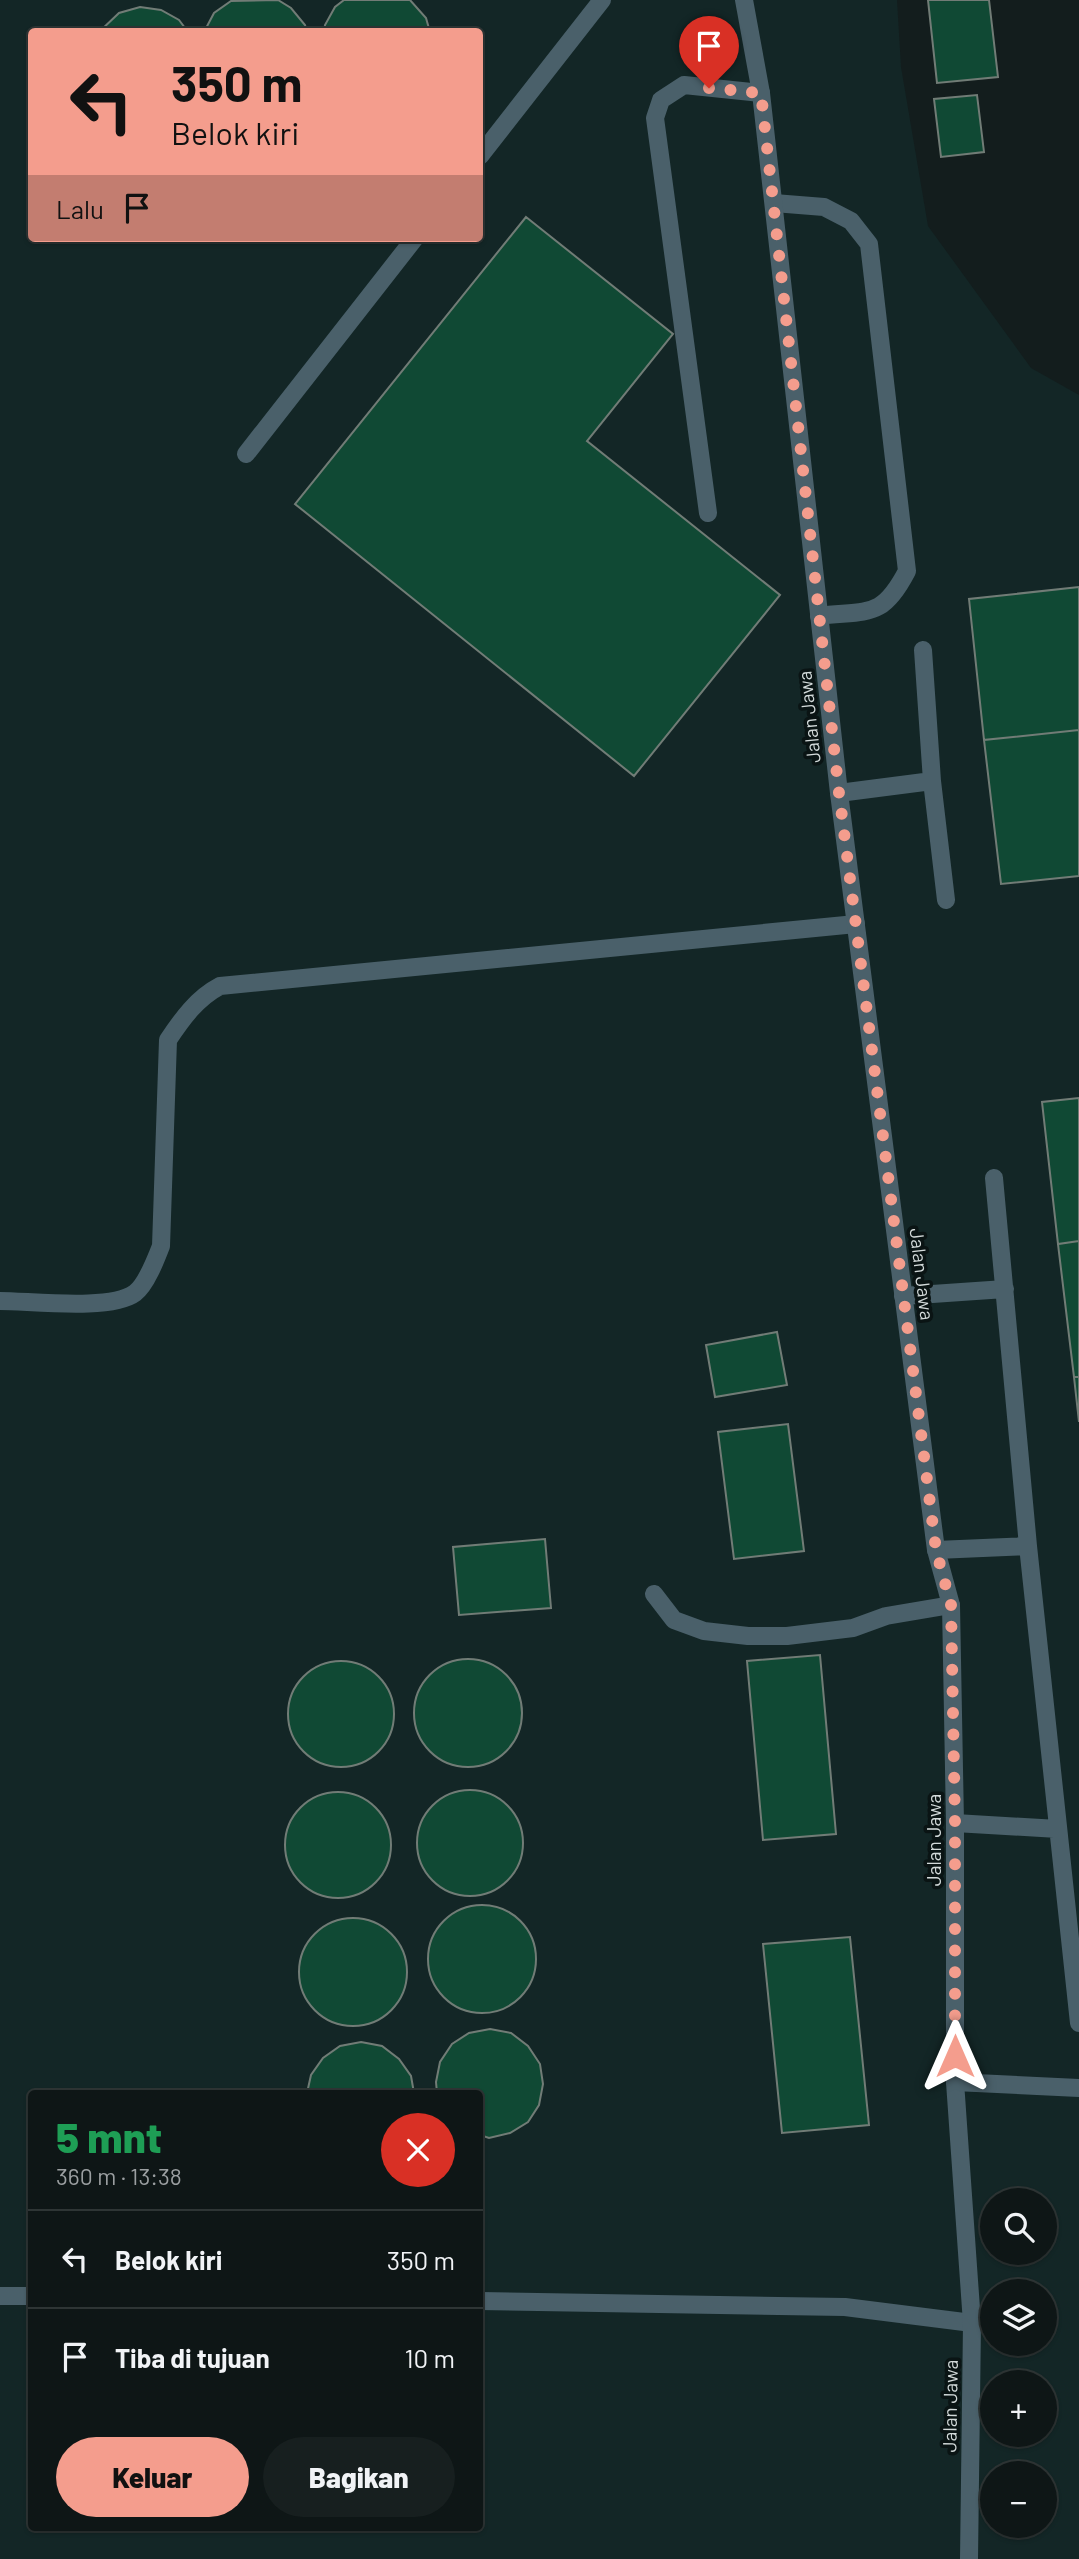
<!DOCTYPE html>
<html lang="id">
<head>
<meta charset="utf-8">
<style>
  :root { --surface:#0e1616; --page:#171f1f; --text:#f1f3f6; --muted:#9b9fa1; --line:#2e3535; --accent:#f49d8d }
  body { margin:0; font-family:Barlow,sans-serif; background:var(--page); color:var(--text); height:100vh; display:flex; flex-direction:column; font-size:26px; white-space:nowrap }
  * { box-sizing:border-box; margin:0 }
  p { font-size:23px; color:var(--muted) }
  .icon { flex:none; width:38px; height:38px; fill:none; stroke:currentColor; stroke-width:2; stroke-linecap:round; stroke-linejoin:round }
  .map { position:relative; flex:1; overflow:hidden }
  .side { position:absolute; left:28px; top:2090px; width:455px; height:441px; display:flex; flex-direction:column; background:var(--surface); border-radius:7px; box-shadow:0 2px 5px #0004,0 0 0 2px var(--line) }
  .side>* { flex:none }
  .guide { position:absolute; left:28px; top:28px; width:455px; height:214px; border-radius:7px; box-shadow:0 2px 5px #0004,0 0 0 2px var(--line); background:#f49d8d; color:#111; overflow:hidden }
  .fabs { position:absolute; left:980px; top:2188px; display:grid; gap:14px }
  .fabs a { display:grid; place-items:center; width:77px; height:77px; border-radius:50%; background:var(--surface); box-shadow:0 2px 5px #0004,0 0 0 2px var(--line); font-size:35px }
  .pin { position:absolute; display:grid; place-items:center; width:60px; height:60px; color:#fff; margin:-72px -30px; border-radius:50% 50% 50% 0; rotate:-45deg; box-shadow:0 0 7px #0007 }
  .pin .icon { rotate:45deg }
  .me { position:absolute; width:77px; margin:-38px; rotate:0deg; stroke-linejoin:round; filter:drop-shadow(0 0 5px #0008) }
  .turn { display:flex; align-items:center; gap:24px; height:147px; padding:0 28px; font-size:32px }
  .turn .icon { width:91px; height:91px; stroke-width:2.5 }
  .turn b { display:block; font-size:49px; line-height:60px }
  .then { display:flex; align-items:center; height:66px; padding:0 28px; background:#0003; gap:14px; font-size:26px }
  .round { display:grid; place-items:center; flex:none; width:74px; height:74px; border-radius:37px; background:var(--page) }
  .overview { display:flex; align-items:center; justify-content:space-between; height:119px; padding:0 28px }
  h1 { font-size:42px; font-weight:800; line-height:52px; color:#1e9e55 }
  .primary-button { display:flex; gap:14px; margin-top:auto; padding:14px 28px }
  .primary-button a { flex:1; height:80px; border-radius:42px; background:var(--accent); color:#111; font-size:28px; font-weight:800; line-height:80px; text-align:center }
  .primary-button a+a { background:var(--page); color:var(--text) }
  ul { padding:0; list-style:none }
  li { display:flex; align-items:center; gap:21px; height:98px; padding:0 28px; border-top:2px solid var(--line) }
  li div { flex:1 }
  li b { display:block; font-size:26px }
  li em { font-style:normal }
  .map>svg:first-child { display:block }
</style>
</head>
<body>
<div class="map">
<svg width="1079" height="2559" viewBox="0 0 1079 2559">
  <rect width="100%" height="100%" fill="#131d1d"/>
  <path fill="#132626" fill-rule="evenodd" d="M0,0h897l4,67 27,159 103,142 48,27v2164h-1079zM32,32h448v206h-448zM32,2093h448v434h-448zM992,2200h53v52h-53zM992,2291h53v52h-53zM992,2382h53v52h-53zM992,2473h53v52h-53z"/>
  <path fill="#104934" stroke="#717c76" stroke-width="2" d="M278,0l13,8 14,17 2,7h-103l10,-19 17,-12z
    M344,0h66l16,18 4,14h-106l1,-7 10,-18z
    M928,0h61l9,77 -61,6z
    M140,7l21,3 18,10 9,12h-89l20,-19z
    M977,95l7,57 -43,5 -7,-58z
    M526,217l147,117 -86,107 193,154 -146,181 -339,-272z
    M1079,587v143l-95,10 -15,-141z
    M1079,730v146l-78,8 -17,-144z
    M1079,1098v143l-21,3 -16,-142z
    M1079,1241v136h-5l-16,-133z
    M777,1332l10,53 -72,12 -9,-52z
    M1074,1377h5v45z
    M788,1424l16,127 -70,8 -16,-127z
    M545,1539l6,69 -92,7 -6,-68z
    M820,1655l16,179 -73,6 -16,-179z
    M414 1713a54 54 0 1 1 108 0a54 54 0 1 1-108 0Z
    M288 1714a53 53 0 1 1 106 0a53 53 0 1 1-106 0Z
    M417 1843a53 53 0 1 1 106 0a53 53 0 1 1-106 0Z
    M285 1845a53 53 0 1 1 106 0a53 53 0 1 1-106 0Z
    M428 1959a54 54 0 1 1 108 0a54 54 0 1 1-108 0Z
    M299 1972a54 54 0 1 1 108 0a54 54 0 1 1-108 0Z
    M850,1937l19,188 -87,8 -19,-189z
    M490,2029l21,4 17,13 12,18 3,20 -4,21 -11,17 -18,11 -21,5 -9,-3v-42h-43l-1,-11 4,-20 12,-18 17,-11z
    M361,2042l21,4 17,13 12,17 3,17h-107l4,-18 12,-17 17,-12z"/>
  <g fill="none" stroke-linecap="round" stroke-linejoin="round">
    <path stroke="#4a606a" stroke-width="18" d="M480,156l122,-156
      M774,203l50,4 27,14 18,23 38,327c-25,48 -38,39 -88,45
      M246,454l169,-216
      M708,513l-53,-395 6,-18 23,-15 77,8
      M923,650l9,131 14,119
      M839,793l93,-12
      M994,1178l34,368 51,477
      M903,1296l102,-7
      M0,1301c31,0 111,10 135,-8 11,-8 21,-34 26,-47l7,-206c14,-21 29,-42 52,-54l636,-62
      M936,1550l92,-4
      M654,1594l20,26 30,11 44,5h39l66,-8 33,-12 65,-11
      M955,1823l103,6
      M955,2082l124,6
      M0,2296h32
      M480,2301l365,6 127,16"/>
    <path stroke="#4a606a" stroke-width="18" d="M744,0l17,93 78,700 97,757 15,55 4,218v259l17,241 -3,236"/>
  </g>
  <g fill="none" stroke-linecap="round" stroke-linejoin="round">
    <path stroke="#f49d8d" stroke-width="12" stroke-dasharray="0 21.6" d="M709,88l52,5 78,700 97,757 15,55 4,218v233"/>
  </g>
  <g text-anchor="middle" stroke-width="7" stroke-linejoin="round" paint-order="stroke">
    <g font-size="19" fill="#d3dada" stroke="#0a1414">
      <text transform="translate(809 717) rotate(-96)" y="7">Jalan Jawa</text>
      <text transform="translate(922 1274) rotate(83)" y="7">Jalan Jawa</text>
      <text transform="translate(934 1840) rotate(-90)" y="7">Jalan Jawa</text>
      <text transform="translate(950 2406) rotate(-89)" y="7">Jalan Jawa</text>
    </g>
  </g>
</svg>
<div class="fabs">
<a><svg class="icon" aria-label="search" viewBox="0 0 24 24"><circle cx="10" cy="10" r="6"/><path d="M15 15l6 6"/></svg></a>
<a><svg class="icon" aria-label="layers" viewBox="0 0 24 24"><path d="M12 4l9 5-9 5-9-5zM3 14l9 5 9-5"/></svg></a>
<a>+</a>
<a>−</a>
</div>
<div class="pin" style="left:709px;top:88px;background:#d93025"><svg class="icon" aria-label="arrive" viewBox="0 0 24 24"><path d="M6 21V4h12l-3 4 3 4H6"/></svg></div>
<svg class="me" style="left:955px;top:2056px" viewBox="-20 -20 40 40"><path d="M0-17L14 15 0 8-14 15z" fill="#f49d8d" stroke="#fff" stroke-width="4"/></svg>
<div class="guide">
<div class="turn"><svg class="icon" aria-label="left" viewBox="0 0 24 24"><path d="M17 20v-9H6M10 6l-5 5 5 5"/></svg><div><b>350 m</b>Belok kiri</div></div>
<div class="then">Lalu<svg class="icon" aria-label="arrive" viewBox="0 0 24 24"><path d="M6 21V4h12l-3 4 3 4H6"/></svg></div>
</div>
<section class="side">
<div class="overview"><div><h1>5 mnt</h1><p>360 m · 13:38</p></div><a class="round" style="background:#d93025;color:#fff"><svg class="icon" aria-label="close" viewBox="0 0 24 24"><path d="M6 6l12 12M18 6L6 18"/></svg></a></div>
<ul>
<li><svg class="icon" aria-label="left" viewBox="0 0 24 24"><path d="M17 20v-9H6M10 6l-5 5 5 5"/></svg><div><b>Belok kiri</b></div><em>350 m</em></li>
<li><svg class="icon" aria-label="arrive" viewBox="0 0 24 24"><path d="M6 21V4h12l-3 4 3 4H6"/></svg><div><b>Tiba di tujuan</b></div><em>10 m</em></li>
</ul>
<div class="primary-button"><a>Keluar</a><a>Bagikan</a></div>
</section>
</div>
</body>
</html>
